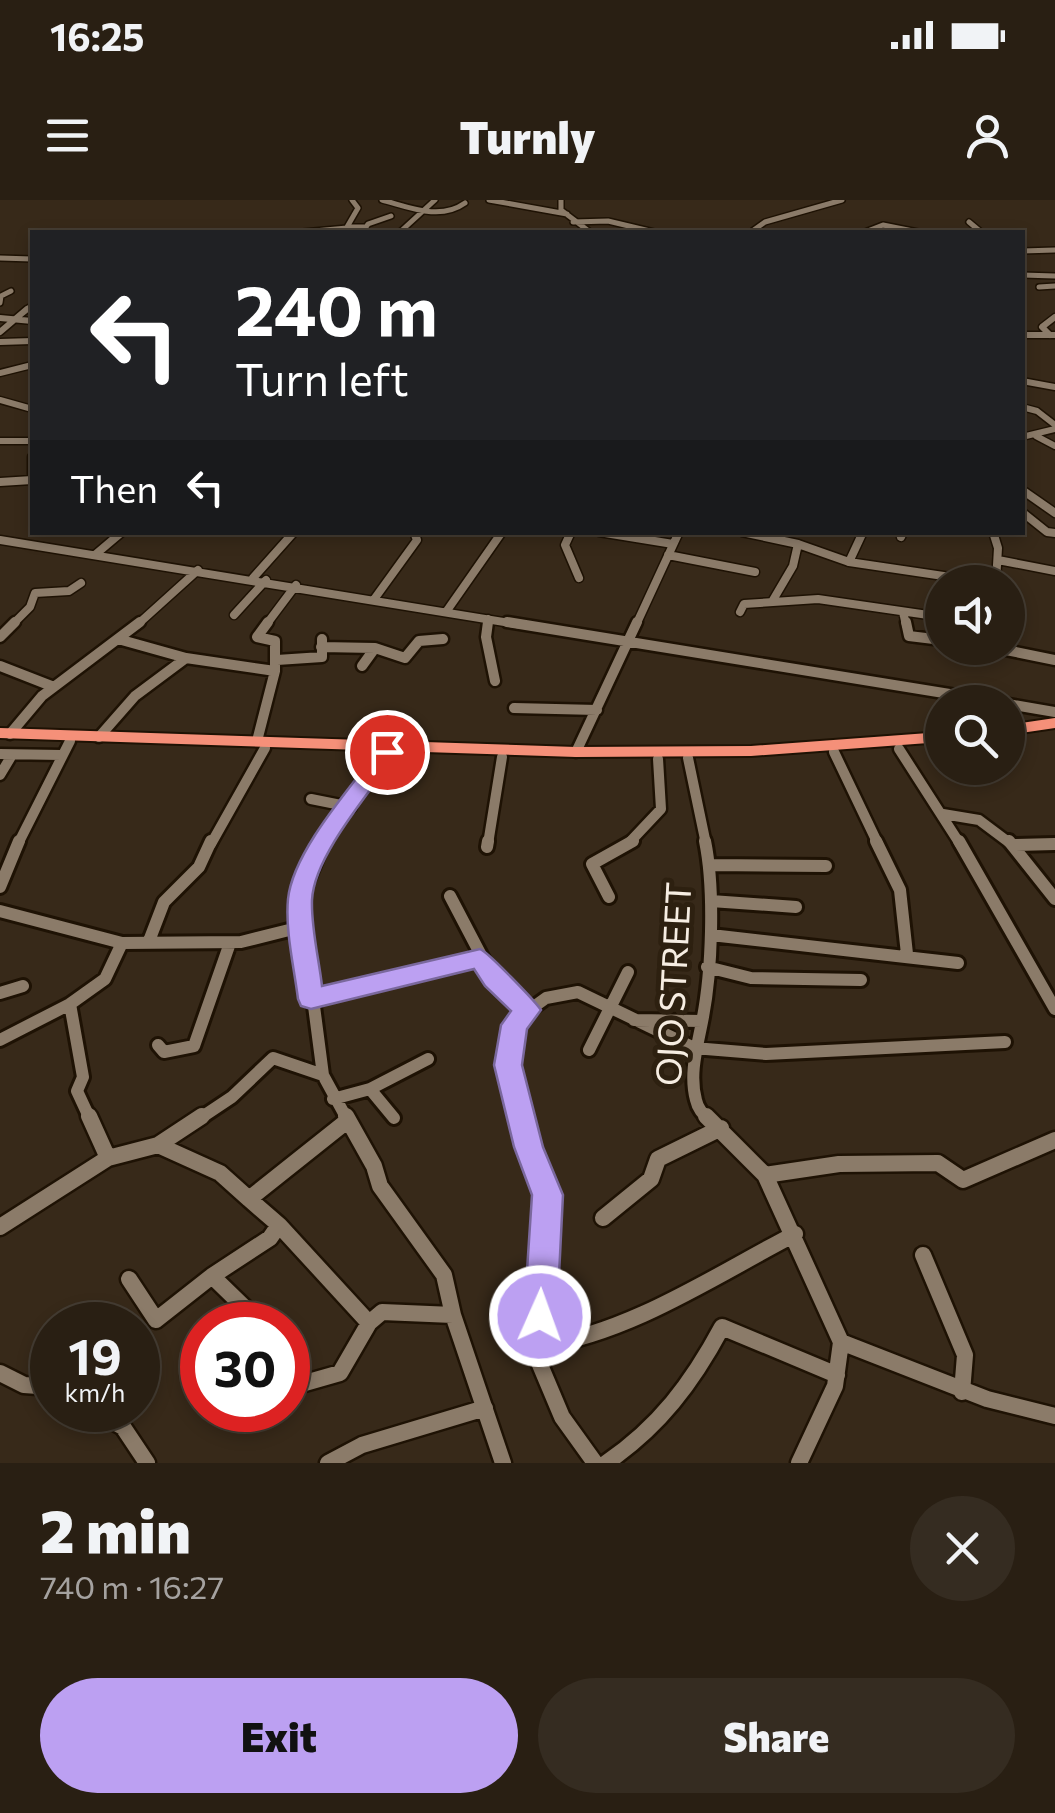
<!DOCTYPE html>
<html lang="en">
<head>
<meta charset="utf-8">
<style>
  :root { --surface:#291f13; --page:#352c21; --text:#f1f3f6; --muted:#a5a2a0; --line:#453d33; --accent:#bca0f2 }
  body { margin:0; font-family:Commissioner,sans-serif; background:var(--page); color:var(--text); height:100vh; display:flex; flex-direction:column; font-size:38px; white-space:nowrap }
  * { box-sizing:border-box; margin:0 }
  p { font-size:32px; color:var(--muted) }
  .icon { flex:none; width:55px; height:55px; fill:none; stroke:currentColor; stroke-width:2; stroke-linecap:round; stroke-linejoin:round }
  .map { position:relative; height:1263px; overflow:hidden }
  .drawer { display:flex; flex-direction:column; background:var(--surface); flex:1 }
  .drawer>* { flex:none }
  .hud { position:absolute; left:30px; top:30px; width:995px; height:305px; border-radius:0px; box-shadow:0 5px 15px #0003,0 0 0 2px var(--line); background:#202124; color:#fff; overflow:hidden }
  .controls { position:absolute; left:925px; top:365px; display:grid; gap:20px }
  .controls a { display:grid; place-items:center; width:100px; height:100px; border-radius:50%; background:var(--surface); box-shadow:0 5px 15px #0003,0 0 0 2px var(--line); font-size:50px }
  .speed { position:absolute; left:30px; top:1102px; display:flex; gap:20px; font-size:50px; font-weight:700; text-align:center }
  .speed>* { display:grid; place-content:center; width:130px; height:130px; border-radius:50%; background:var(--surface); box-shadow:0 5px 15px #0003,0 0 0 2px var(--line); line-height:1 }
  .speed small { font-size:25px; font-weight:400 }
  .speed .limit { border:15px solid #d22; background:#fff; color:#111 }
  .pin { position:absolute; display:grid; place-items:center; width:85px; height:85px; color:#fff; margin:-42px; border:5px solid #fff; border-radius:50%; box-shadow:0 2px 10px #0007 }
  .me { position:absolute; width:110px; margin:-55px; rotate:2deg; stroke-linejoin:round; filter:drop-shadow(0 0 8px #0008) }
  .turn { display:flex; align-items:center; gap:35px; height:210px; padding:0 40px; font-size:45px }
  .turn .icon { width:130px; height:130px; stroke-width:2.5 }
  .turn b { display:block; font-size:70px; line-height:85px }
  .then { display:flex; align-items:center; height:95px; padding:0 40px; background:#0003; gap:20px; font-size:38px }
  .round { display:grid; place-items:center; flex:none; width:105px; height:105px; border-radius:52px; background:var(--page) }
  .summary { display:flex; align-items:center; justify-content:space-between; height:170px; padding:0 40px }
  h1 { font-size:60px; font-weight:800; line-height:75px }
  .primary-button { display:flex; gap:20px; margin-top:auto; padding:20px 40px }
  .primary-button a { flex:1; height:115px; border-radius:60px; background:var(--accent); color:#111; font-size:40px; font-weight:800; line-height:115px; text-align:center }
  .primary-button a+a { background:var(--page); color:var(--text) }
  .status { display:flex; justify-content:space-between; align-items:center; height:70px; padding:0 50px; background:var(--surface); direction:ltr }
  .status svg { height:28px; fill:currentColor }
  header { display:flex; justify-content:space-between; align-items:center; height:130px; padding:0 40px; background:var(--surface); font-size:45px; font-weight:800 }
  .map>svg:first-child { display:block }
</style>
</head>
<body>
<div class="status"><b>16:25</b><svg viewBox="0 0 49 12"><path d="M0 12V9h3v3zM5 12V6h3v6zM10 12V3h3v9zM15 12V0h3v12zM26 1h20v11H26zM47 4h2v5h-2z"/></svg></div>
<header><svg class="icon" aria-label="menu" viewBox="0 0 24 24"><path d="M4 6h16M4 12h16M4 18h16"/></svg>Turnly<svg class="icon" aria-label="person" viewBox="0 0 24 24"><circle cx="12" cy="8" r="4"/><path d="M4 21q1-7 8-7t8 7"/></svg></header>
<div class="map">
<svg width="1055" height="1263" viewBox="0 0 1055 1263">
  <rect width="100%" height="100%" fill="#372919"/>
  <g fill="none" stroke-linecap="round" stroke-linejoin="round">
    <g stroke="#1e1204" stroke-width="8">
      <path id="minor-far5" d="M352,0l6,8 -11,19h18
        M382,0c27,7 58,21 83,3
        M489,0l78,14
        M561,0v10l29,22
        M573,22l35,-1 46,11
        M969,22l12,10
        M303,32l44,-4
        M363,32l5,-8 23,-8
        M400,32l35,-32
        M751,32l14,-10 77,-22
        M865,32l18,-7 35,7
        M1022,51l33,-1
        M0,58l32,1
        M1022,75l33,1
        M1039,87l16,-1
        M0,103l1,-7 10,-5
        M24,112l8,-7"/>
    </g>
    <g stroke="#1e1204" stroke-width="9">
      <path id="minor-far4" d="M0,118l32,3
        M0,132l27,-23
        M1022,135h33
        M1050,135l-8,-8 13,-10
        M0,142l32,-1
        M0,173l32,-8
        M1022,181l33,6
        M0,200l32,9
        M1022,207l15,4 18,14
        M1036,236l19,10
        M1022,237l33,-8
        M0,241h32"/>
    </g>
    <g stroke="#1e1204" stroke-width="11">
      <path id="minor-far3" d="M32,257v17
        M0,282l32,-2
        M1025,292l30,21
        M1022,312l25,20 8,1
        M571,332l-6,13 14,33
        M599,332l74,12
        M742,332l56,12 51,18 14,-30
        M993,332l5,16 -2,34
        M901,337l2,-5
        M0,340l522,85
        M96,354l26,-22
        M668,355l87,17
        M998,360l57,11
        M849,362l135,20
        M253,378l41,-46
        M375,398l42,-58 -3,-8
        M773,400l20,-34 5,-22
        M446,412l56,-80
        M740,412l4,-8 74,-5 124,18
        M903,412l3,13
        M234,415l32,-35
        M12,425l18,-18 5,-14 34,-2 12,-8
        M137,425l61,-55
        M266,425l30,-40
        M487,425l1,-6
        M636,425l43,-93"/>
    </g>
    <g stroke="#1e1204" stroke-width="15">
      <path id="minor-far2" d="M268,422l-11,15 18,4v30
        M488,422l-2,15 9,44
        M507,422l492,80
        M906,422l3,14 33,4
        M0,437l15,-15
        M321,447l54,1 30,10 14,-17 24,-2
        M996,448l59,12
        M186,458l89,13 -18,70
        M277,460l45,-3v-18
        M0,466l54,21
        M362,466l13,-18
        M1008,504l47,8
        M514,508l83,2
        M10,534l32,-38 98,-74
        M99,537l36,-41 51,-38 -68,-19
        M899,549l61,95
        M576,552l61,-130
        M834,552l44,92
        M0,554l61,1
        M688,558l18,86
        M0,575l12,-20
        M311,599l40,8
        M943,614l36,6 32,24
        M18,644l52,-103
        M211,644l54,-96
        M323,644l64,-92
        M488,644l14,-87
        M628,644l33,-35 -3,-50"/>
    </g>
    <g stroke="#1e1204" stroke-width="18">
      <path id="minor-far1" d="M324,641l-24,58 23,176 24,44
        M705,641c10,49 7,132 -3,181 -5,26 -13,52 -6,78 2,9 6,13 13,19
        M876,641l24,49 7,64
        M959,641l96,168
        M1009,641l46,58
        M1013,645l42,-1
        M487,647l1,-6
        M710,665l116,1
        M0,687l19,-46
        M450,696l44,84 34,31c-30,30 -16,70 -7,108
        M609,697l-17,-33 41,-23
        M711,701l85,6
        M0,711l122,32 119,-1 60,-15
        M711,735l247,28
        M149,741l15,-39 35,-35 12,-26
        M707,767l44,11 110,2
        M0,793l23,-7
        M311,799l169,-40
        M70,804l13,73 -6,14 13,28
        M528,811l18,-13 32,-6 116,56 72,6 239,-12
        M634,820l68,1
        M0,840l70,-36 35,-25 17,-36
        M158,845l6,7 30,-6 36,-103
        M589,850l39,-78
        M370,889l24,29
        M333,899l37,-10 58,-30
        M199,919l33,-22 41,-39 50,17"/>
    </g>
    <g stroke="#1e1204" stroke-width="21">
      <path id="minor" d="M89,916l19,42
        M346,916l28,50 6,20 64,89 9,40 50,148
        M520,916l27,79 -9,165 24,57 33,46
        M706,916l59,59 76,167 -6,44 -36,77
        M158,945l62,28 29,26 98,-78
        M765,975l74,-11 99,-1 25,17 92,-40
        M603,1018l48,-39 7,-20 63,-31
        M279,1025l90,98
        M0,1027l108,-69 50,-13 44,-29
        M923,1055l42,100 -3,37
        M129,1079l27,41 56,-44
        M245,1108l-33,-32 58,-38 9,-13 -30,-26
        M841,1142l146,57 68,17
        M541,1146c91,-14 173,-70 254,-112
        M0,1173l24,12 28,2
        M189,1175l13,3
        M288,1179l17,4 35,-10 29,-50 13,-11 71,3
        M94,1210l29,17 24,36
        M328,1263l34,-18 123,-37
        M606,1263c53,-36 86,-80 116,-136l115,48"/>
    </g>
    <g stroke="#1e1204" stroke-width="4">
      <path id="highway" d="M1055,518v10l-47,7v-10z
        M0,528l576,19 175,-1 191,-14v10l-191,14 -175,1 -576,-19z"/>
    </g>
    <use href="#minor-far5" stroke="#8b7b69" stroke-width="5"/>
    <use href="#minor-far4" stroke="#8b7b69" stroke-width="6"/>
    <use href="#minor-far3" stroke="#8b7b69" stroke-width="8"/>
    <use href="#minor-far2" stroke="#8b7b69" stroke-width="10"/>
    <use href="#minor-far1" stroke="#8b7b69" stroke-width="12"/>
    <use href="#minor" stroke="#8b7b69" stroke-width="16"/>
    <use href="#highway" fill="#f59079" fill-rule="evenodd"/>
  </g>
  <path fill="#bca0f2" stroke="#7a689d" stroke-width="2.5" d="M387,546l11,6c-26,38 -84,103 -86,148 -1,28 7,59 10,86l158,-37c7,2 56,53 61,61l-14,19 -5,36 21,82 20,48 -6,121 -5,12 -12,4 -11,-4 -5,-12 8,-121 -18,-48 -20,-82 7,-40 10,-14 -26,-25 -11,-17 -163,40 -10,-3 -3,-7c-4,-32 -13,-69 -10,-100 5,-48 63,-112 92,-151z"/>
  <g text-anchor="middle" stroke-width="10" stroke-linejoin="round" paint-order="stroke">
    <g font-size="35" fill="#f6ede2" stroke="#2d2010">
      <text transform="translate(674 784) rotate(-87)" y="12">OJO STREET</text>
    </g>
  </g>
</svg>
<div class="controls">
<a><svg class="icon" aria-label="sound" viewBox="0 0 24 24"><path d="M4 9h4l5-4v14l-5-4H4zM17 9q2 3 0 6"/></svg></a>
<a><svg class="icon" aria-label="search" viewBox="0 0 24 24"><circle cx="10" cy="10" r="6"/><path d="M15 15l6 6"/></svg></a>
</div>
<div class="speed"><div>19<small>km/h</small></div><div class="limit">30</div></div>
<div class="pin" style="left:387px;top:552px;background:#d93025"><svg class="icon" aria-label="arrive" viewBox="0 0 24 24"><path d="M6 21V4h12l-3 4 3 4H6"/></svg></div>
<svg class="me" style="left:540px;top:1116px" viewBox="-20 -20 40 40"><circle r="17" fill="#bca0f2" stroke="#fff" stroke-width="3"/><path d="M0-11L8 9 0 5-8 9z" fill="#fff"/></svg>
<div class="hud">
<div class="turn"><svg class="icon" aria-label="left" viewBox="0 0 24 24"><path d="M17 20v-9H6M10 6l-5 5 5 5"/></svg><div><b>240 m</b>Turn left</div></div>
<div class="then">Then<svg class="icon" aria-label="left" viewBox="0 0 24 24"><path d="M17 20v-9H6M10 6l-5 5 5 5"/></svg></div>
</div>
</div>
<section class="drawer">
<div class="summary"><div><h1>2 min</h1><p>740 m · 16:27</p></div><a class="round"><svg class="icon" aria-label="close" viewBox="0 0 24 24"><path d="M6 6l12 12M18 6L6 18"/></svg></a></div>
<div class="primary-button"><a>Exit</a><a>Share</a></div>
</section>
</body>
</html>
